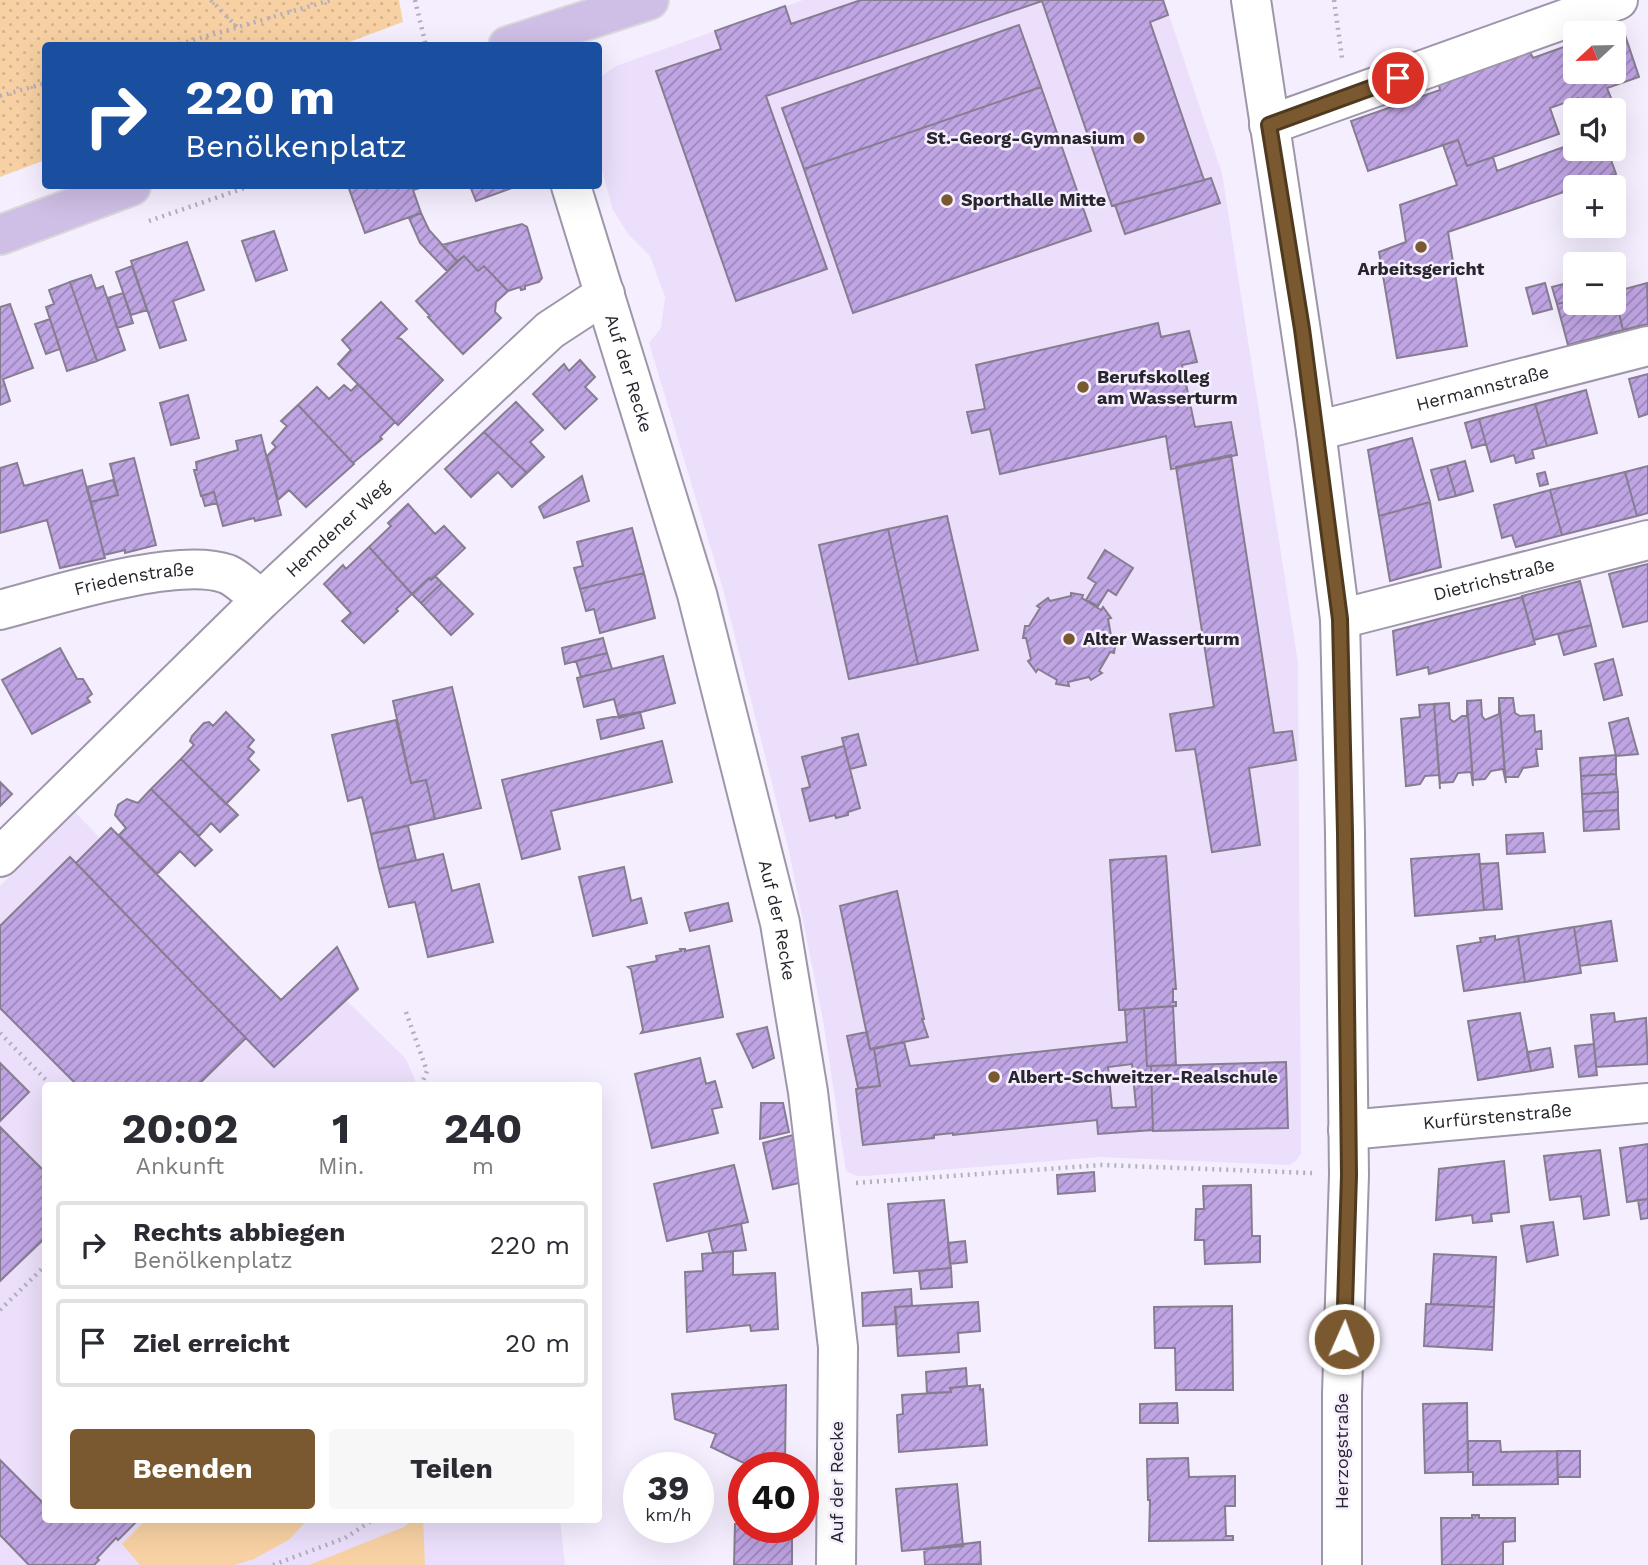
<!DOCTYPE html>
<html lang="de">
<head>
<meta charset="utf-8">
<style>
  :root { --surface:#fff; --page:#f7f7f7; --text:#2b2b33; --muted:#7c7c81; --line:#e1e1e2; --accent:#7a5930 }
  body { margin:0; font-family:"Work Sans",sans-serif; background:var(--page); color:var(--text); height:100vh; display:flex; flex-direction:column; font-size:26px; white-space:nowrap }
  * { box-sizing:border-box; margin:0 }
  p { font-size:23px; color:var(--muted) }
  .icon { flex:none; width:38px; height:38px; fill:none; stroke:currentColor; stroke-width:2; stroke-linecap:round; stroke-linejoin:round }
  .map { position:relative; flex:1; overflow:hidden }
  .side { position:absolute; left:42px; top:1082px; width:560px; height:441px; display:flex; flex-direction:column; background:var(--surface); border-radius:7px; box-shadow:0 7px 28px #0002 }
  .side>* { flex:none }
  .top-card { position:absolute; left:42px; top:42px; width:560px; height:147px; border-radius:7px; box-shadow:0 7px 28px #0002; background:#1a4fa0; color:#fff; overflow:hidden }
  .needle { width:46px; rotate:248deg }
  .tools { position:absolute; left:1563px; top:21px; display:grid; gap:14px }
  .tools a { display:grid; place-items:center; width:63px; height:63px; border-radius:7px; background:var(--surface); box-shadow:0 7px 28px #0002; font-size:35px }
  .speed { position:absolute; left:623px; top:1452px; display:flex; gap:14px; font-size:35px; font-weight:700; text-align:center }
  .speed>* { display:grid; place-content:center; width:91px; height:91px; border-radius:50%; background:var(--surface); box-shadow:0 7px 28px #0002; line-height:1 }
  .speed small { font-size:18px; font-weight:400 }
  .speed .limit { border:10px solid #d22; background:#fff; color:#111 }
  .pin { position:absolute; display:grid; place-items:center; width:60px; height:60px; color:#fff; margin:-30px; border:4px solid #fff; border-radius:50%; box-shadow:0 2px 7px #0007 }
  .me { position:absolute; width:77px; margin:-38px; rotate:2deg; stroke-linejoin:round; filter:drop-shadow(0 0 5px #0008) }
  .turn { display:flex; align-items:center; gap:24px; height:147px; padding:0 28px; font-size:32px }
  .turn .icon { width:91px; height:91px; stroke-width:2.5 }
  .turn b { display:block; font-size:49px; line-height:60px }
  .eta { display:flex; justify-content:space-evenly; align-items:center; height:119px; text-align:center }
  .eta b { font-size:42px; font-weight:700; line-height:49px }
  .cta { display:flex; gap:14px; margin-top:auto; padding:14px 28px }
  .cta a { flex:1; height:80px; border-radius:7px; background:var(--accent); color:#fff; font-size:28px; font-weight:700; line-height:80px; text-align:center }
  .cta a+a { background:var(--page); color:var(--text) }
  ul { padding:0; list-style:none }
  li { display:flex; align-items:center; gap:21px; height:88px; margin:0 14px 10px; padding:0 14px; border:4px solid var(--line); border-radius:7px }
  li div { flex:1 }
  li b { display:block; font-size:26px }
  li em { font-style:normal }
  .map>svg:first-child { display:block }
</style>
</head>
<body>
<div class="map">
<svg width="1648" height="1565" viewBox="0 0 1648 1565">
  <defs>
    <pattern id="park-dots" width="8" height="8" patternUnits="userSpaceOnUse" patternTransform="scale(1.75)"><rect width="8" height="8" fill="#f7d1a3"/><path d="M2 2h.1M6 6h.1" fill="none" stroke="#d4b38d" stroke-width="1.8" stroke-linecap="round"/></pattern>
    <pattern id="building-hatch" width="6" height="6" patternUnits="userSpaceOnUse" patternTransform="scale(1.75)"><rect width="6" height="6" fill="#c0a5e4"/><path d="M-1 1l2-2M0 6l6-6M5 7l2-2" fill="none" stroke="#9c86b9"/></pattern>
  </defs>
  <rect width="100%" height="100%" fill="#f5eeff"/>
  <path fill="#ebdffb" d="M803,0h361l58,173 76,490 3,490 -5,8 -7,4 -189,-8 -234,19h-9l-11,-5 -23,-151 -34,-169 -66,-262 -74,-246 12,-15 4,-31 -15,-41 -22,-22 -15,-24 -14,-50 -1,-81 18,-13z
    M75,812l222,233 50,-44 59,58 11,26h-371v434h514l5,46h-565v-679z"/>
  <path fill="#f7d1a3" d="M147,1519h161l-18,20 -36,20 -20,6h-94l-18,-21z
    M413,1519h10l2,46h-116l95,-38z"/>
  <path fill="url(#park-dots)" d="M0,0h399l4,22 -62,23 -295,1 -1,114 -45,17z"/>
  <path fill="url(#building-hatch)" stroke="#867e90" stroke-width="2" fill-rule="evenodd" d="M861,0h302l5,15 -18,7 54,158 -92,26 -70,-205 -276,95 61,173 -91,32 -80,-230 65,-22 -6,-18 70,-25 6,18z
    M1019,25l22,62 -237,82 -22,-61z
    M1622,26l17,51 -32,11 6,15 -20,7h-11l-4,-12 -28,10 9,26 -92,32 -9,-26 -90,31 -17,-50 89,-31 -1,-6 91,-32 3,6 42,-15v29h39v-39h-12z
    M1041,87l50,144 -238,82 -49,-144z
    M1458,140l9,26 26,-9 4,14 78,-28v6h32l9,25 -168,58 19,114 -70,12 -18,-106 27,-10 -6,-37 57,-20 -14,-40z
    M1211,178l9,25 -95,31 -10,-29z
    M348,186h79l-14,4 8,23 -56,20z
    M470,186h41l1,2 -36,13z
    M421,213l8,17 28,31 -10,10 -27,-28 -11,-25z
    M522,224l5,3 15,51 -3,4 -14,4v3l-4,1 -1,-3 -12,4 -24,-25 -6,5 -14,-15 -7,5 -15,-16z
    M274,231l13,39 -31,11 -14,-40z
    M187,242l17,48 -31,11 13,39 -26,8 -29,-87z
    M464,256l14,15 6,-5 24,25 -12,11 -1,10 6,6 -38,36 -35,-37 2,-1 -14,-15z
    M132,266l15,44 -16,5 -15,-43z
    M91,275l5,14 7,-3 22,64 -28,11 -27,-79z
    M1575,281v19l-18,4 -5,-17z
    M70,282l27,79 -30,10 -21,-64 8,-3 -5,-14z
    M1545,283l7,26 -19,5 -7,-26z
    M1647,283l1,41 -25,6 -9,-38z
    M123,293l10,30 -16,5 -9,-30z
    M1614,293l9,37 -55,15 -11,-41 18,-4v3h39z
    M381,302l26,27 -10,9 4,1 42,41 -45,45 -60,-61 13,-14 -9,-10z
    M10,304l23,64 -30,11 7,22 -10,4v-98z
    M50,319l10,30 -14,5 -11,-30z
    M1158,323l3,14 28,-6 8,31 -15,3 13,62 36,-5 6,33 -66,14 -5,-33 -166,38 -10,-45 -18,4 -5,-21 18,-3 -9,-44z
    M580,360l15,17 -10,10 12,12 -32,30 -32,-35 31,-30 5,7z
    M1648,374v40l-9,3 -10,-38z
    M358,384l37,38 -15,15 2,2 -29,24 -55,-58 19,-18 12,12 15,-14 7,6z
    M1586,390l11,43 -50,13 -12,-42z
    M188,395l11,43 -28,7 -11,-42z
    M516,402l27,28 -13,12 14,15 -17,16 -43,-41z
    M1535,404l12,42 -15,4 2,8 -18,5 -2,-8 -23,7 -12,-43z
    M298,405l56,59 -48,43 -17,-17 -11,10 -11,-44 9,-9 -4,-4 15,-17 -6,-5z
    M1479,419l7,25 -14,4 -7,-25z
    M484,432l43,41 -15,14 -14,-15 -27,25 -26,-28z
    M261,435l20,80 -26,6 -1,-3 -31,8 -9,-34 -13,4 -7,-26h3l-1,-8 42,-12 -2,-9z
    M1412,438l18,64 -51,14 -11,-66z
    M1231,455l43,278 18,-2 4,29 -47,8 11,77 -48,7 -17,-103 -19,2 -6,-37 44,-7 -38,-240z
    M134,458l22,87 -31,8v-3l-21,5 -13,-53 27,-7 -8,-31z
    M1465,461l8,30 -17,5 -9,-30z
    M17,463l7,23 58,-16 23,88 -45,10 -13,-48 -47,13v-65z
    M1447,466l9,30 -17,4 -8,-30z
    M1648,466v47l-11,3 -12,-44z
    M1545,472l3,12 -8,2 -3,-12z
    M1625,472l12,44 -75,19 -12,-45z
    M582,476l7,25 -45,17 -5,-11z
    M113,480l5,15 -27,7 -4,-15z
    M1550,490l12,45 -46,12 -4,-12 -10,3 -8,-33z
    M214,492l3,11 -12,3 -3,-10z
    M1430,502l11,65 -51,14 -11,-65z
    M408,504l27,30 9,-8 21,22 -34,32 -2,-2 -17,16 -43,-47 22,-21 -3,-3z
    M947,516l31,134 -60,14 -30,-135z
    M632,528l12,45 -64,16 -6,-21 9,-2 -6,-24z
    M888,529l30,135 -69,15 -30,-134z
    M369,547l43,47 -16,15 2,2 -34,32 -22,-22 9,-8 -27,-29 19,-19 3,4z
    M1105,550l28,18 -17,27 -8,-5 -10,16 -12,-6 10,-17 -8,-5z
    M1648,564v57l-25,6 -14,-53z
    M644,573l11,45 -55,15 -6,-24 -8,2 -6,-22z
    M435,576l7,7 -21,20 -9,-9 17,-16 2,2z
    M1580,581l11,44 -57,15 -12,-44z
    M442,583l31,31 -22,21 -30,-32z
    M1071,593l12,2 -1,3 19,12 2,-3 8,11 -3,1 4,22h4l-2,12 -4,-1 -11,19 3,2 -11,7 -2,-3 -21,5 1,4 -13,-2 1,-4 -19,-11 -2,3 -8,-11 3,-2 -5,-21h-3l2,-12h4l11,-18 -3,-2 11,-8 2,3 21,-5z
    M1522,597l13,47 -106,30 -1,-7 -31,8 -4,-44z
    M1591,625l5,21 -32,9 -6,-21z
    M603,638l4,15 -42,11 -3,-16z
    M60,648l17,31h6l9,15 -5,4 3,4 -58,32 -30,-54z
    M607,653l5,16 -31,8 -5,-16z
    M663,656l12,47 -56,15 -5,-19 -30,8 -7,-29z
    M1613,659l9,36 -18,5 -9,-36z
    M452,687l29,121 -46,11 -9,-39 -15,3 -18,-82z
    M1499,698h14l2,15 5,3 14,-1 1,17 6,-1 1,18h-6l2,17 -15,2 -5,9h-13z
    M1499,698l7,85 -3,-14 -12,2 -6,8 -12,1 -6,-79 14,-1 1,16 3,4 14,-6z
    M1467,701l6,85 -2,-14 -13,1 -5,9 -13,1 -6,-79 15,-1 1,16 4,3 8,-6h5z
    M1434,704l6,85 -1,-14 -14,1 -5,8 -14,2 -5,-67 19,-2 -1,-12z
    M226,712l28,28 -6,7 6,5 -6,7 11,11 -33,34 -45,-45 13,-14 -4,-4 2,-5 12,-13 5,-1 4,4z
    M640,712l4,16 -43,11 -4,-19z
    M1628,718l10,36 -22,2 -7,-33z
    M396,720l15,63 15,-3 9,39 -64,15 -9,-37 -14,4 -16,-66z
    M858,734l8,31 -16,4 -8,-31z
    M662,741l10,41 -121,29 9,38 -38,10 -20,-79z
    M844,746l16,62 -12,4v3l-12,3 -1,-3 -25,6 -8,-32 8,-2 -8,-30z
    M1616,755v19l-35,2 -1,-18z
    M181,759l57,56 -18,17 -9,-9 -12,13 -48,-47z
    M1616,774l2,18 -36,2 -1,-18z
    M0,782l12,12 -12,12z
    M151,789l61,61 -17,16 -15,-15 -23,23 -38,-39 7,-7 -11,-13 3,-10 9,-6 11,4z
    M1618,792v18l-35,2 -1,-18z
    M1618,810l1,19 -35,2 -1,-19z
    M408,826l8,34 -37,9 -8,-35z
    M111,828l170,172 56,-53 21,42 -84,78 -198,-204z
    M1543,833l2,19 -38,2 -1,-19z
    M443,854l9,37 27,-7 14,58 -65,15 -13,-55 -26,5 -10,-38z
    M1479,854l5,56 -69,6 -4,-57z
    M1166,856l10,133h-3v13h3v4l-57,4 -9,-150z
    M70,857l176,181 -48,47h-121l-77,-77v-82z
    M1498,863l4,46 -18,1 -4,-46z
    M624,867l7,34 10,-3 6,25 -54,13 -14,-59z
    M897,891l27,128h-2l6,18 -58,12 -30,-143z
    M728,903l4,18 -42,10 -5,-18z
    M1611,921l6,40 -37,5 -6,-39z
    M1574,927l7,46 -56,9 -7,-46z
    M1495,936v4l23,-4 7,46 -61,9 -7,-45 24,-4 -1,-4z
    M709,946l14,71 -82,16 2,-3 -12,-61 -3,-2 29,-6 -1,-5 25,-5 -1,-2h5v2z
    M1173,1006l3,59 -29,1 -3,-58z
    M1144,1008l3,58h4l2,64 -55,4 -1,-14 -144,15v-2l-19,2v3l-71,7 -7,-56 24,-3 -6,-37 30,-7 6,24 217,-24 -2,-32zM1132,1064l4,43 -24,1 -4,-41z
    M1520,1013l11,58 -53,9 -10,-59z
    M1614,1013l1,9 31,-4 2,46 -52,3 -5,-52z
    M767,1027l7,31 -21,10 -16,-34z
    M867,1032l3,17h4l6,37 -22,2 -11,-52z
    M1594,1044l3,31 -18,2 -4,-31z
    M1550,1048l3,19 -22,4 -4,-19z
    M700,1058l6,26 9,-3 7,26 -10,2 6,24 -66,15 -17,-74z
    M1286,1062l2,66 -135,3 -2,-65z
    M0,1063l29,29 -29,29z
    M761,1103h22l6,29 -29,7z
    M0,1127l46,46v64l-46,44z
    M793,1135l6,48 -26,6 -10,-46z
    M1648,1144v55l-21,3 -7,-54z
    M1600,1150l9,65 -25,4 -3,-23 -31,4 -6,-44z
    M1504,1161l5,51 -18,2 1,7 -19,2 -1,-8 -36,5 3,-51z
    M734,1165l14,57 -81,19 -13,-57z
    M1094,1172l1,19 -37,3 -1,-19z
    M1251,1185l1,51h8v26l-55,2 -1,-24h-9l1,-31h8l-1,-23z
    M1648,1199v19l-7,1 -3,-19z
    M944,1200l7,68 -57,5 -6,-69z
    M1553,1222l5,33 -31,7 -6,-36z
    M741,1224l5,26 -33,3 -5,-22z
    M965,1241l2,21 -17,2 -2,-21z
    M733,1251v24l42,-2 3,56 -27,2 -1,-6 -63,7 -2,-60 18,-1 -1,-17z
    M1434,1254l62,3 -2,50 -63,-3z
    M951,1268l1,19 -31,2 -2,-18z
    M911,1289l1,17 -17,1 2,17 -34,2 -1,-33z
    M978,1302l2,29 -22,2 1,19 -61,4 -3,-49z
    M1426,1304l68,3 -2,43 -68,-4z
    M1232,1306l1,84h-57l-1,-42h-20l-1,-41z
    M966,1368l1,18 -17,2 1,4 -24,1 -1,-21z
    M786,1385l-1,82 -31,1 -43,-21 5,-13 -41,-15 -3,-25z
    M980,1385v5l3,-1 4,56 -88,7 -2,-37 6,-1 -1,-19 49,-3 -1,-4z
    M1177,1403l1,20h-38v-19z
    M1467,1403l1,69 -43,1 -2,-69z
    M1468,1441h32l1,11 56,-1 1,33 -85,1v-13h-5z
    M1557,1451h23v26h-22z
    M1188,1458l1,19 46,-1v30h-10l1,30h7v4l-84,1 1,-41h-2l-1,-41z
    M0,1460l46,46v13h93l-21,21 -2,-2 -19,20 2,2 -5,5h-65l-29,-30z
    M957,1484l6,62 -61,5 -6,-62z
    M1472,1515h7v3h36v23l-12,1v23h-61l-1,-47h31z
    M735,1524h9v4h48v37h-58z
    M980,1542l1,22 -56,1 -1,-16z"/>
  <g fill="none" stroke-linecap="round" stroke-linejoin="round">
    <g stroke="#9e96a9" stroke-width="42">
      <g id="minor">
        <path d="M1251,0l65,431 24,188 5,214 4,342 -7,219v171"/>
        <path d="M1269,125l349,-125"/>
        <path id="s1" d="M571,186l126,408 83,329 28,169 30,255 -2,218"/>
        <path id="s2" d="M1316,431l332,-85"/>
        <path id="s3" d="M0,610c53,-14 177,-54 227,-36 12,5 24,18 34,26"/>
        <path id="s4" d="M1340,619l308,-79"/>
        <path id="s5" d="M0,857l261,-257 289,-270 55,-36"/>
        <path id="s6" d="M1348,1130l300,-27"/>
      </g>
    </g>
    <g stroke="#d8d8d9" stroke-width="42">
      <path id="major" d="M508,46l141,-46
        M0,235l131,-49"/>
    </g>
    <path stroke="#b4aebc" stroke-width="4.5" stroke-dasharray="2 5" stroke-linecap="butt" d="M211,0l26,27
      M415,0l11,46
      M1334,0l8,58
      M173,46l158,-46
      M0,96l46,-13
      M149,221l101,-35
      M406,1012l21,59 -6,14
      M0,1033l51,52
      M856,1183l245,-18 211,8
      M0,1310l46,-45
      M273,1565l72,-27 29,-19"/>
    <use href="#minor" stroke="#fff" stroke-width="38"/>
    <use href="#major" stroke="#cfbee5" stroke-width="38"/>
  </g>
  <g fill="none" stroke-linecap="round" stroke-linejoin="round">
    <g stroke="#4f3a1f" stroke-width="18">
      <path id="route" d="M1344,1339l5,-164 -4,-342 -5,-214 -38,-290 -33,-204 129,-47"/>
    </g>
    <use href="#route" stroke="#7a5930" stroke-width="12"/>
  </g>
  <g fill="#7a5930" stroke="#f5eeff" stroke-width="2.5">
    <circle cx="1139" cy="138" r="7"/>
    <circle cx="947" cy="200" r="7"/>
    <circle cx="1421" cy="247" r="7"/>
    <circle cx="1083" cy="387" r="7"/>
    <circle cx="1069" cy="639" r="7"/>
    <circle cx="994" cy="1077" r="7"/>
  </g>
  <g text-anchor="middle" stroke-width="5" stroke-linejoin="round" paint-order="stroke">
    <g font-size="18" font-weight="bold" fill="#28252d" stroke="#f5eeff" text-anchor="start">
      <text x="1125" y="144" text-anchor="end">St.-Georg-Gymnasium</text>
      <text x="961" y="206">Sporthalle Mitte</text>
      <text x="1421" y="275" text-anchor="middle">Arbeitsgericht</text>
      <text x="1097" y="383">Berufskolleg<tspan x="1097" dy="21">am Wasserturm</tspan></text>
      <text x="1083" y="645">Alter Wasserturm</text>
      <text x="1008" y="1083">Albert-Schweitzer-Realschule</text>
    </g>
    <g font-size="18" fill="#28252d" stroke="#f5eeff">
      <text dy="6" stroke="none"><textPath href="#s1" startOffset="196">Auf der Recke</textPath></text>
      <text dy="6" stroke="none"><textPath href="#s2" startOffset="172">Hermannstraße</textPath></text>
      <text dy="6" stroke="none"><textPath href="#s5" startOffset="471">Hemdener Weg</textPath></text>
      <text dy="6" stroke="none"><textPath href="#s4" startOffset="159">Dietrichstraße</textPath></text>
      <text dy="6" stroke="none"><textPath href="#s3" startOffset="138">Friedenstraße</textPath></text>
      <text dy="6" stroke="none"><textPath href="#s1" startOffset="763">Auf der Recke</textPath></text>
      <text dy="6" stroke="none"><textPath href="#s6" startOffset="150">Kurfürstenstraße</textPath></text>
      <text transform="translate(1342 1451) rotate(-90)" y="6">Herzogstraße</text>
      <text transform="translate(837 1482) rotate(-90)" y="6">Auf der Recke</text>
    </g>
  </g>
</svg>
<div class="tools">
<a><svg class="needle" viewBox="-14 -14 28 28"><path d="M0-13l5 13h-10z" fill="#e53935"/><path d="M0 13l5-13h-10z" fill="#7c7c81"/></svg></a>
<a><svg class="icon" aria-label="sound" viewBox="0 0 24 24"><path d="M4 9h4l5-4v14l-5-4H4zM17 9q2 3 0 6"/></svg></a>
<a>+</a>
<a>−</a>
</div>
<div class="speed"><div>39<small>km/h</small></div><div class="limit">40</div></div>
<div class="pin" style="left:1398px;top:78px;background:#d93025"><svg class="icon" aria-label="arrive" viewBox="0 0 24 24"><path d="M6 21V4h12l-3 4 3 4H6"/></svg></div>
<svg class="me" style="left:1344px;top:1339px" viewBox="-20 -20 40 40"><circle r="17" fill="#7a5930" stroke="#fff" stroke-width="3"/><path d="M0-11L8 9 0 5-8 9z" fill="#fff"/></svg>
<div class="top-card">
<div class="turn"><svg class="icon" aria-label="right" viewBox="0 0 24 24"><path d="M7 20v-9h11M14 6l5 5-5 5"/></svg><div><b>220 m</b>Benölkenplatz</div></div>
</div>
<section class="side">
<div class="eta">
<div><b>20:02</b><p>Ankunft</p></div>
<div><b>1</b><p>Min.</p></div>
<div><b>240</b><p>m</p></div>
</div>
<ul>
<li><svg class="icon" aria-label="right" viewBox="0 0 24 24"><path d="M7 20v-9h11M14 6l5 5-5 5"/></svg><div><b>Rechts abbiegen</b><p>Benölkenplatz</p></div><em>220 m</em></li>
<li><svg class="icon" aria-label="arrive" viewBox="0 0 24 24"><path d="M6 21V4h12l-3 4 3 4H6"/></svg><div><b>Ziel erreicht</b></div><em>20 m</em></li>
</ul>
<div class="cta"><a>Beenden</a><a>Teilen</a></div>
</section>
</div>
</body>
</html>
